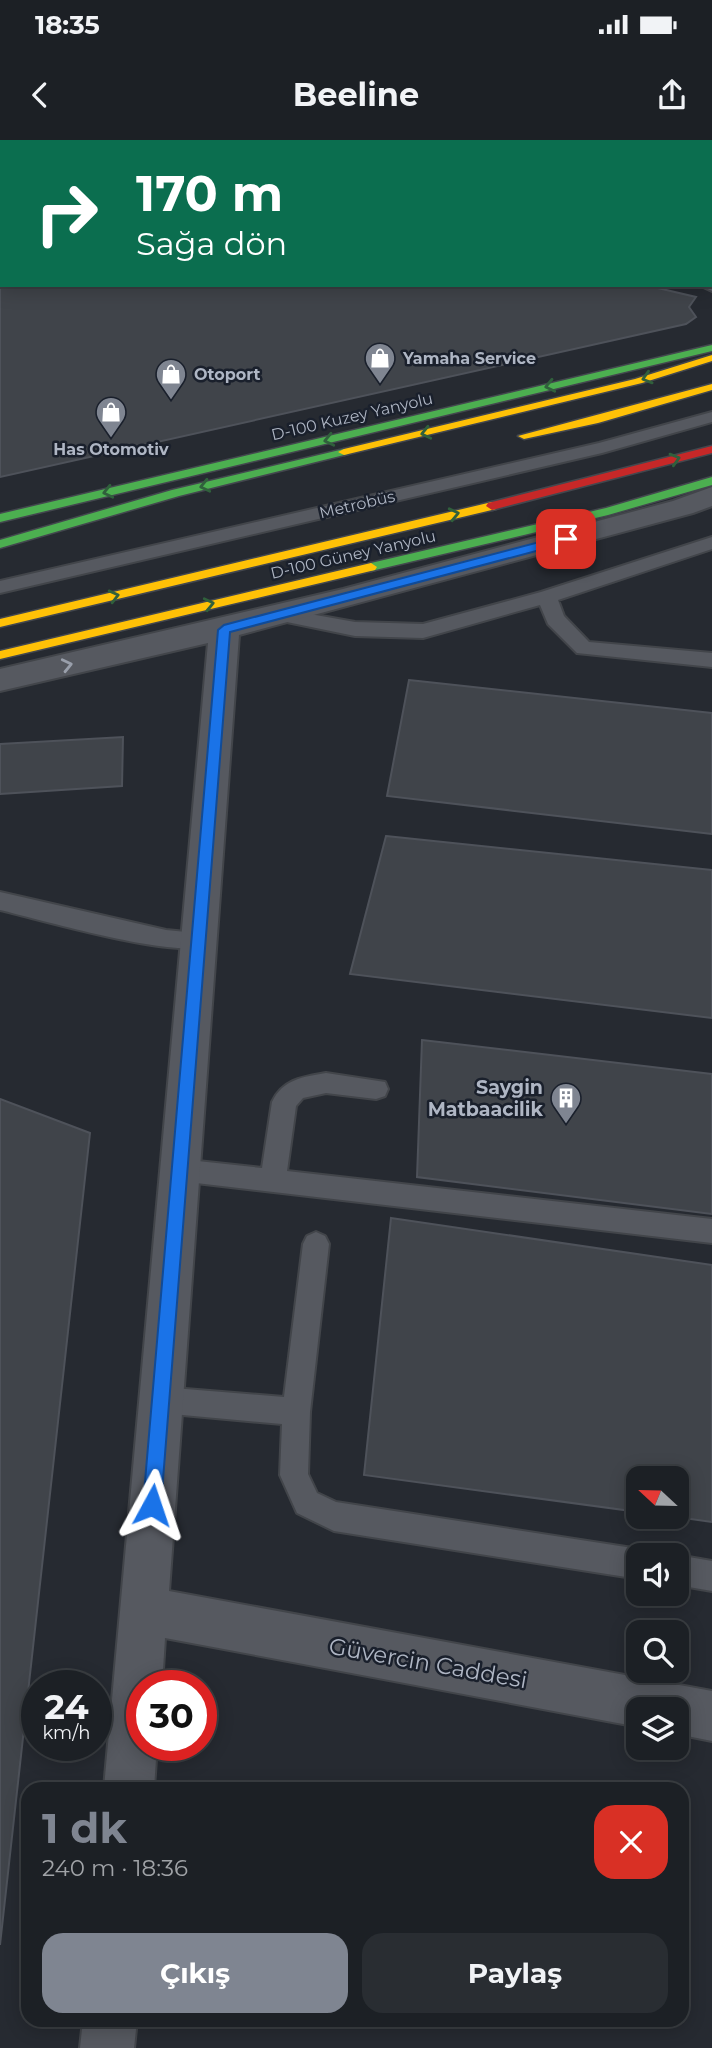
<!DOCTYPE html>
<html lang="tr">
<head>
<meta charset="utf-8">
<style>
  :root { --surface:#1c2025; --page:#292d32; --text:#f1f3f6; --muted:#a0a3a7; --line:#3a3e42; --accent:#7f8591 }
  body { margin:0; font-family:Montserrat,sans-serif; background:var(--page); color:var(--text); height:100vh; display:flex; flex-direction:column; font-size:26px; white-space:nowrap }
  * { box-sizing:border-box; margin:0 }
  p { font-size:23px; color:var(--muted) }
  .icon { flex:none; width:38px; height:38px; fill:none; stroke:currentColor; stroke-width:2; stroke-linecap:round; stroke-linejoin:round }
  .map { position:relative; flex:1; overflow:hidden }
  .panel { position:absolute; left:21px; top:1642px; width:668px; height:245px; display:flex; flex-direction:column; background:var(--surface); border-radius:21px; box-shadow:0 4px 18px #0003,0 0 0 2px var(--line) }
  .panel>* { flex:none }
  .hud { position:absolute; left:0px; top:0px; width:712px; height:147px; box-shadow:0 4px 18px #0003,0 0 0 2px var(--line); background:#0b6e4f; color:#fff; overflow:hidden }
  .needle { width:46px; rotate:292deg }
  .tools { position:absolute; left:626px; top:1326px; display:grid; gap:14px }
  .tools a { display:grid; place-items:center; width:63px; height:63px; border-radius:14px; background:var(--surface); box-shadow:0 4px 18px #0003,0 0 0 2px var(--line); font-size:35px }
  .speed { position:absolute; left:21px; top:1530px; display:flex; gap:14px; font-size:35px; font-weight:700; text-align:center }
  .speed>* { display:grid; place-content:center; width:91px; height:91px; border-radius:50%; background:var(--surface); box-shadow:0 4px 18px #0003,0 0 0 2px var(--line); line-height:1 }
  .speed small { font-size:18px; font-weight:400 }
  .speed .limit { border:10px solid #d22; background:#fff; color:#111 }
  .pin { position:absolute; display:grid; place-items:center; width:60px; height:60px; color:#fff; margin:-30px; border-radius:14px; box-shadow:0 4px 10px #0006 }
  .me { position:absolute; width:77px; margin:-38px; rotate:5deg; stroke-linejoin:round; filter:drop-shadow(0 0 5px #0008) }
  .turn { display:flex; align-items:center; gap:24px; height:147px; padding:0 21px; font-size:32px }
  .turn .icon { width:91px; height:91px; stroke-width:2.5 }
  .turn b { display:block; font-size:49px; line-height:60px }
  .round { display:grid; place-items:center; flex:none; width:74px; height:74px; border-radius:21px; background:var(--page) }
  .summary { display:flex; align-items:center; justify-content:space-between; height:119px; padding:0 21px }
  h1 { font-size:42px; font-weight:700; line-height:52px; color:var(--accent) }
  .primary-button { display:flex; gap:14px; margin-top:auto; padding:14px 21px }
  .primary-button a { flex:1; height:80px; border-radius:21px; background:var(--accent); color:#fff; font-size:28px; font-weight:700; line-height:80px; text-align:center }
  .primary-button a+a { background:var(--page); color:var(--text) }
  .status { display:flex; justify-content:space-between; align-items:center; height:49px; padding:0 35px; background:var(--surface); direction:ltr }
  .status svg { height:19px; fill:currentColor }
  header { display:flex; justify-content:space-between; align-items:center; height:91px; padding:0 21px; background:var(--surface); font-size:32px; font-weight:700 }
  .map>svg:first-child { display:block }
</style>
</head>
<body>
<div class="status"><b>18:35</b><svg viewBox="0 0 49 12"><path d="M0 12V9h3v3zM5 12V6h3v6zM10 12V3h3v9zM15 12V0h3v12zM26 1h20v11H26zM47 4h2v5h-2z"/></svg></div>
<header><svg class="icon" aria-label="back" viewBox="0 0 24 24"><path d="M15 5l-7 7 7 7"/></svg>Beeline<svg class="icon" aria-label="share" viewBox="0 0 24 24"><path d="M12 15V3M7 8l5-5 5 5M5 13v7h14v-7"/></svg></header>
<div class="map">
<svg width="712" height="1908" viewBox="0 0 712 1908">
  <rect width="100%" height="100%" fill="#262a31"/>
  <path fill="#40444a" stroke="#4e525a" stroke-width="2" d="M177,0h238l-2,2z
    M0,62l2,83h643l51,12 -7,10 7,10 -10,7 -686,153z
    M409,540l303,33v121l-325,-38z
    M123,597l-1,49 -122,8v-50z
    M386,696l326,34v148l-362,-44z
    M422,900l290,34v140l-295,-37z
    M0,959l90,34 -90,812z
    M391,1078l321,47v257l-36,-5 1,-38h-38v33l-275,-37z"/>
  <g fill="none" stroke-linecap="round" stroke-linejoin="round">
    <g stroke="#42454a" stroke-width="4">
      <path id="lane" d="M506,0h15l-16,2z
        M712,272v10l-110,31 -602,140v-12l599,-138z
        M712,397v12l-154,51 6,16 25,26 123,11v14l-135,-14 -29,-29 -8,-19 -117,33 -68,-2 -73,-15 -7,-1 -3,-5 3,-5 7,-1 73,13 68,2 118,-32z
        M0,752l166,38 41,4 3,6 -3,6c-36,12 -164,-26 -207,-36z
        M326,933l59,9 3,7 -3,7 -9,3 -50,-6 -23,5 -7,8 -9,65 425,48v24l-533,-62 -9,-3 -4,-8 4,-8 9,-3 83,9 10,-66c11,-23 31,-25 54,-29z
        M316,1092l9,4 4,8 -19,168 -2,62 9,19 19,9 303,47 11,7h-11v23l-305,-48 -37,-18 -17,-38 2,-51 -121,-11 -10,-4 -4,-9 4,-9 10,-4 123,10 19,-153 4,-8z
        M677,1415l35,6v30l-35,-6z"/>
    </g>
    <g stroke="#42454a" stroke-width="4">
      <path id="street" d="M38,0h26l-27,2z
        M91,0h24l1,2h-24z
        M0,9h2v14h-2z
        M710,136h2v15l-13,-6h11z
        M712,347v19l-19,7 -454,122 -70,956 543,100v50l-35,-7v-24h-38v17l-474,-89 -3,47h-20v60h15l-3,43h-50l104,-1145 -208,48v-22l343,-80 330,-88z
        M83,1880h54l-3,28h-54z"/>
    </g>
    <g stroke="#43474e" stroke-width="3">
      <path id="fast" d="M712,205v6l-712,171v-8z
        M344,309l6,3 -2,2 -169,42 -179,52v-8l172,-50z
        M712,337v8l-104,30 -237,56 -6,-4 6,-4 235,-55z"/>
    </g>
    <g stroke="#43474e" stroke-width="3">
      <path id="slow" d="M712,215v6l-70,22 -298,72 -6,-3 6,-3 291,-70z
        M712,244v6l-114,33 -74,16 -6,-3z
        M492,362l4,1v6l-496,118v-8z
        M371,423l6,4 -2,3 -375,89v-8z"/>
    </g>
    <g stroke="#43474e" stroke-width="3">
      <path id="jam" d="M712,306v7l-220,57 -6,-4 2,-3z"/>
    </g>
    <use href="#lane" fill="#565960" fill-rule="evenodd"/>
    <use href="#street" fill="#565960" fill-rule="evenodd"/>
    <use href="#fast" fill="#4caf50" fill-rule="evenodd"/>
    <use href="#slow" fill="#ffc107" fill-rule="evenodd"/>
    <use href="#jam" fill="#c62828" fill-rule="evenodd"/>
  </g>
  <defs><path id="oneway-chevron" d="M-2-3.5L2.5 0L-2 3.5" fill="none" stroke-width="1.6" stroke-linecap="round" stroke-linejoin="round" transform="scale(1.75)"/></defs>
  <g stroke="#30603c">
    <use href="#oneway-chevron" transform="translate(647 238) rotate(163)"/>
    <use href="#oneway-chevron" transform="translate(550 246) rotate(167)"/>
    <use href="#oneway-chevron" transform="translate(426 293) rotate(167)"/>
    <use href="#oneway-chevron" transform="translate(329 300) rotate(167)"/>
    <use href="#oneway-chevron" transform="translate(675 319) rotate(-16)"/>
    <use href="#oneway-chevron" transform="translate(205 346) rotate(167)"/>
    <use href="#oneway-chevron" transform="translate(108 352) rotate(167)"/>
    <use href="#oneway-chevron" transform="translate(454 374) rotate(-13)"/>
    <use href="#oneway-chevron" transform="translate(114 456) rotate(-14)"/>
    <use href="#oneway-chevron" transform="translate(209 464) rotate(-13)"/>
  </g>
  <use stroke="#999fab" href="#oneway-chevron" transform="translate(67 525) rotate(-13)"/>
  <path fill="#1a73e8" stroke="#114b97" stroke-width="2" d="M566,395l4,2v5l-340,90 -69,873 -2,7 -7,3 -7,-3 -2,-7 75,-875 6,-5z"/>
  <defs>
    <g id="shop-pin" transform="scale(1.575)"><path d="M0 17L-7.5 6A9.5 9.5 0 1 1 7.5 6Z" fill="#7f8591" stroke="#1a202c"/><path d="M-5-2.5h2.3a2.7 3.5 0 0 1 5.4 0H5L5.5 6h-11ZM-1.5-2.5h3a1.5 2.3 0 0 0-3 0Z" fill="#fff"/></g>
    <g id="building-pin" transform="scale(1.575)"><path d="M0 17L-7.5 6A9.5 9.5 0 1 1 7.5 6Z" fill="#7f8591" stroke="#1a202c"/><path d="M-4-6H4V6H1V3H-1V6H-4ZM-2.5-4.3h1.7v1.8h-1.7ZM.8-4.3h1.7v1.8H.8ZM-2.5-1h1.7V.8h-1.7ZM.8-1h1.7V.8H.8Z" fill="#fff"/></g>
  </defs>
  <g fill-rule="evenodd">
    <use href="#shop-pin" x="380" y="218"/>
    <use href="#shop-pin" x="171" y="234"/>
    <use href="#shop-pin" x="111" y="272"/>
    <use href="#building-pin" x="566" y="958"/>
  </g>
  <g text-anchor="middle" stroke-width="5" stroke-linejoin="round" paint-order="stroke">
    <g font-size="16" font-weight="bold" fill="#afb6c4" stroke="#1a202c" text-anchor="start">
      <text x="403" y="224">Yamaha Service</text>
      <text x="194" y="240">Otoport</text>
      <text x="111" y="315" text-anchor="middle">Has Otomotiv</text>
    </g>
    <g font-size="16" fill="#afb6c4" stroke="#1a202c">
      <text transform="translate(352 276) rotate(-13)" y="6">D-100 Kuzey Yanyolu</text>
      <text transform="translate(357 364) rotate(-13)" y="6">Metrobüs</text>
      <text transform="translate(353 414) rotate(-13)" y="6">D-100 Güney Yanyolu</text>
    </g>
    <g font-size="19" font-weight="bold" fill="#afb6c4" stroke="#1a202c" text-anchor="end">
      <text x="543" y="954">Saygin<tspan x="543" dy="22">Matbaacilik</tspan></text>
    </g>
    <g font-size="23" fill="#afb6c4" stroke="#1a202c">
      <text transform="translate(428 1523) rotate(10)" y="8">Güvercin Caddesi</text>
    </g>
  </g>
</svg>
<div class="tools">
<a><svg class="needle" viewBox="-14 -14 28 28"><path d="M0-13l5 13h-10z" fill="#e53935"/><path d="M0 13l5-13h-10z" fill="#a0a3a7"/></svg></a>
<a><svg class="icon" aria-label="sound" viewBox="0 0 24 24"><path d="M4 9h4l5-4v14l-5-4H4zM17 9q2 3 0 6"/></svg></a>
<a><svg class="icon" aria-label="search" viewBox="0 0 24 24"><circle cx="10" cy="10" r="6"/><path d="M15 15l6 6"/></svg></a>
<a><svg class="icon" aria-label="layers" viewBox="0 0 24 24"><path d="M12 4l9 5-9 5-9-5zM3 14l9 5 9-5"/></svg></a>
</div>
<div class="speed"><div>24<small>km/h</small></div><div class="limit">30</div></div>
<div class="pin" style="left:566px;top:399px;background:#d93025"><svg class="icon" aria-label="arrive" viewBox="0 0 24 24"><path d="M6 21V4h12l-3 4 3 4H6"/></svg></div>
<svg class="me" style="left:152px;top:1365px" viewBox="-20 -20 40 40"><path d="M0-17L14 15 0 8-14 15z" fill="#1a73e8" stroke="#fff" stroke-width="4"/></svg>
<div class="hud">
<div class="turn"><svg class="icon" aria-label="right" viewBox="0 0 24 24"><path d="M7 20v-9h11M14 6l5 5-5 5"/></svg><div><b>170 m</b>Sağa dön</div></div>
</div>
<section class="panel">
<div class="summary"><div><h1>1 dk</h1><p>240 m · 18:36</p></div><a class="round" style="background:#d93025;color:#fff"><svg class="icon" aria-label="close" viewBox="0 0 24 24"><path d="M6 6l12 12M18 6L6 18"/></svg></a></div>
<div class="primary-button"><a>Çıkış</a><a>Paylaş</a></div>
</section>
</div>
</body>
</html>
